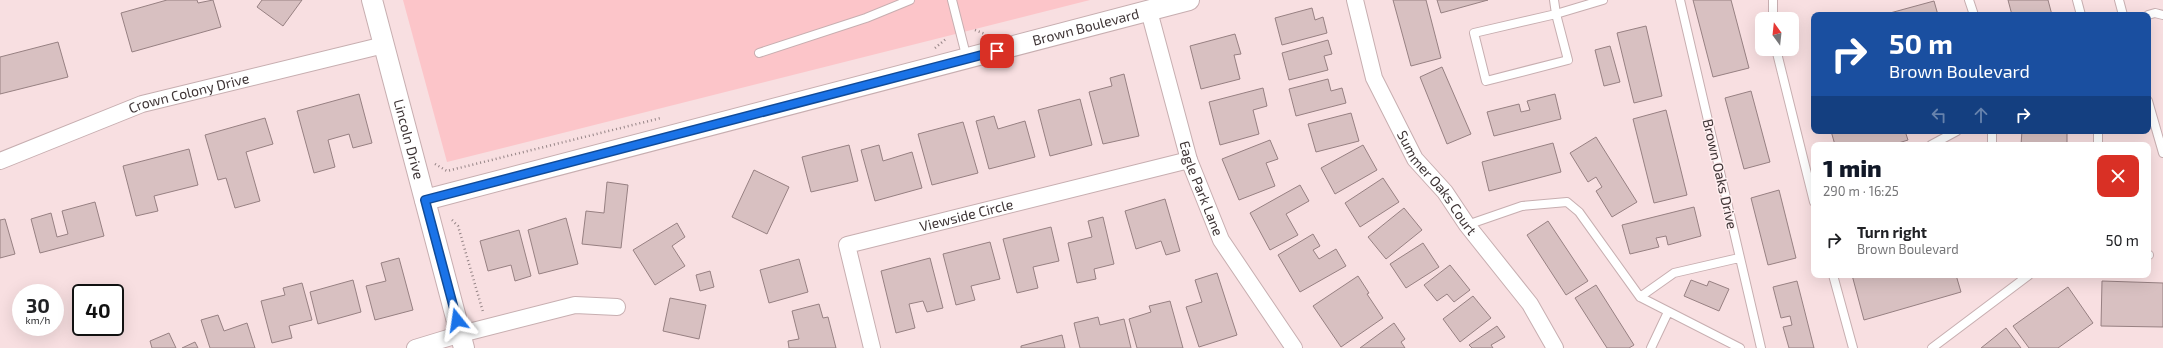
<!DOCTYPE html>
<html lang="en">
<head>
<meta charset="utf-8">
<style>
  :root { --surface:#fff; --page:#f6f6f6; --text:#202124; --muted:#757577; --accent:#111827 }
  body { margin:0; font-family:"Exo 2",sans-serif; background:var(--page); color:var(--text); height:100vh; display:flex; flex-direction:column; font-size:15px; white-space:nowrap }
  * { box-sizing:border-box; margin:0 }
  p { font-size:13px; color:var(--muted) }
  .icon { flex:none; width:22px; height:22px; fill:none; stroke:currentColor; stroke-width:2; stroke-linecap:round; stroke-linejoin:round }
  .map { position:relative; flex:1; overflow:hidden }
  .side { position:absolute; left:1811px; top:142px; width:340px; height:136px; display:flex; flex-direction:column; background:var(--surface); border-radius:8px; box-shadow:0 4px 16px #0002 }
  .side>* { flex:none }
  .banner { position:absolute; left:1811px; top:12px; width:340px; height:122px; border-radius:8px; box-shadow:0 4px 16px #0002; background:#1a4fa0; color:#fff; overflow:hidden }
  .needle { width:26px; rotate:345deg }
  .fabs { position:absolute; left:1755px; top:12px; display:grid; gap:8px }
  .fabs a { display:grid; place-items:center; width:44px; height:44px; border-radius:8px; background:var(--surface); box-shadow:0 4px 16px #0002; font-size:20px }
  .speed { position:absolute; left:12px; top:284px; display:flex; gap:8px; font-size:20px; font-weight:700; text-align:center }
  .speed>* { display:grid; place-content:center; width:52px; height:52px; border-radius:50%; background:var(--surface); box-shadow:0 4px 16px #0002; line-height:1 }
  .speed small { font-size:10px; font-weight:400 }
  .speed .limit { border:2px solid #111; border-radius:6px; background:#fff; color:#111 }
  .pin { position:absolute; display:grid; place-items:center; width:34px; height:34px; color:#fff; margin:-17px; border-radius:8px; box-shadow:0 2px 6px #0006 }
  .me { position:absolute; width:44px; margin:-22px; rotate:345deg; stroke-linejoin:round; filter:drop-shadow(0 0 3px #0008) }
  .turn { display:flex; align-items:center; gap:14px; height:84px; padding:0 12px; font-size:18px }
  .turn .icon { width:52px; height:52px; stroke-width:2.5 }
  .turn b { display:block; font-size:28px; line-height:34px }
  .lanes { display:flex; align-items:center; height:38px; padding:0 12px; background:#0003; justify-content:center; gap:20px; direction:ltr }
  .lanes .off { opacity:.35 }
  .round { display:grid; place-items:center; flex:none; width:42px; height:42px; border-radius:8px; background:var(--page) }
  .head { display:flex; align-items:center; justify-content:space-between; height:68px; padding:0 12px }
  h1 { font-size:24px; font-weight:800; line-height:30px; color:var(--accent) }
  ul { padding:0; list-style:none }
  li { display:flex; align-items:center; gap:12px; height:60px; padding:0 12px }
  li div { flex:1 }
  li b { display:block; font-size:15px }
  li em { font-style:normal }
  .map>svg:first-child { display:block }
</style>
</head>
<body>
<div class="map">
<svg width="2163" height="348" viewBox="0 0 2163 348">
  <rect width="100%" height="100%" fill="#f8dfe1"/>
  <path fill="#fcc5c9" d="M403,0h687l-643,162z"/>
  <path fill="#d8c0c1" stroke="#978082" d="M167,0h30l1,3 15,-3 8,27 -89,25 -11,-39z
    M262,0h40l-19,26 -26,-19z
    M1393,0h33l15,58 -30,8z
    M1437,0h51l-47,13z
    M1693,0h38l18,68 -36,9z
    M2008,0h40l4,15h-40z
    M1934,1l4,14h-48v-2z
    M1312,8l3,12 8,-3 4,16 -45,12 -7,-27z
    M1646,26l16,70 -28,7 -17,-70z
    M1235,34l6,20 -7,1 6,24 -39,10 -11,-43z
    M1328,40l4,14 -8,2 4,14 -39,10 -7,-27z
    M58,42l10,35 -68,17v-37z
    M1610,46l10,36 -16,4 -9,-36z
    M1442,67l29,67 -24,10 -27,-67z
    M1124,74l15,62 -36,8 -14,-52 23,-6 -2,-8z
    M1328,79l3,12 11,-3 4,15 -50,13 -7,-27z
    M1263,88l4,18 -14,4 6,24 -39,11 -11,-43z
    M1751,91l19,71 -26,7 -19,-71z
    M359,94l13,49 -19,5 -4,-14 -21,6 7,27 -21,6 -17,-62z
    M1555,94l6,25 -67,17 -7,-24 32,-8 2,8 9,-2 -3,-9z
    M1080,99l12,46 -42,11 -12,-46z
    M1666,110l21,85 -33,8 -21,-84z
    M1351,113l8,28 -43,11 -8,-28z
    M994,116l4,13 27,-8 10,36 -46,12 -13,-48z
    M265,118l8,26 -27,8 14,49 -25,7 -9,-30 -8,2 -13,-45z
    M963,122l15,51 -46,12 -14,-51z
    M1831,131h74l3,9 -16,5h-57z
    M2022,131h45v14h-46z
    M1596,137l41,65 -25,15 -16,-26 6,-4 -6,-10 -8,5 -18,-29z
    M1270,140l8,19 -12,4 9,23 -36,14 -17,-41z
    M1553,143l8,29 -72,19 -7,-29z
    M849,145l9,36 -47,11 -9,-35z
    M879,145l4,16 29,-9 10,36 -47,13 -14,-51z
    M1363,145l14,25 -42,24 -14,-26z
    M189,149l9,36 -44,11 4,15 -22,5 -13,-50z
    M754,170l35,17 -22,47 -35,-17z
    M1383,178l16,24 -39,25 -15,-24z
    M607,182l21,3 -7,63 -39,-4 4,-33 18,2z
    M1300,185l9,16 -23,13 12,21 -28,15 -20,-37z
    M1779,190l17,68 -28,7 -17,-67z
    M1165,199l15,52 -14,4 -5,-14 -25,8 -11,-38z
    M95,202l9,34 -64,17 -9,-34 20,-6 6,24 11,-3 -6,-23z
    M1694,207l7,29 -33,9 -2,-9 -10,2 3,9 -29,7 -8,-29z
    M1404,208l18,22 -36,29 -18,-22z
    M1103,217l11,47 -20,5 2,10 -19,4 -9,-40 24,-6 -4,-16z
    M566,218l12,46 -39,10 -11,-44z
    M5,219l10,35 -15,4v-38z
    M1548,221l40,60 -22,14 -39,-60z
    M677,223l8,14 -13,9 13,20 -30,19 -22,-35z
    M1051,227l8,34 -26,6 5,21 -21,5 -14,-54z
    M519,230l12,46 -16,5 -4,-16 -23,6 -8,-30z
    M1313,234l7,12 -7,4 6,9 17,-10 10,17 -46,26 -22,-37z
    M990,242l10,37 -29,7 4,14 -19,5 -13,-51z
    M1423,243l16,24 -33,21 -16,-24z
    M399,258l14,52 -38,10 -9,-34 20,-5 -5,-18z
    M930,258l13,50 -16,4 -4,-11 -14,3 6,24 -19,5 -15,-62z
    M799,259l9,33 -39,11 -9,-33z
    M1450,265l20,25 -16,12 -7,-8 -10,7 -13,-16z
    M710,271l4,16 -14,4 -4,-16z
    M1217,273l20,62 -38,12 -13,-40 16,-5 -7,-22z
    M1852,275h104l5,17 -97,28z
    M1358,276l11,17 -2,1 16,24 -42,29 -28,-41z
    M353,280l8,32 -43,12 -8,-32z
    M1691,280l16,6 2,-5 20,8 -10,22 -35,-15z
    M1797,281l17,67h-25l-6,-21 9,-2 -2,-9 -9,2 -8,-31z
    M2102,281l61,2v44l-62,-1z
    M302,283l10,37 -23,6 3,12 -20,5 -11,-42 24,-6 -2,-7z
    M1596,285l38,60 -5,3h-22l-32,-50z
    M2068,287l25,36 -35,25h-29l-16,-22z
    M1473,296l18,22 -31,24 -17,-23z
    M670,298l36,7 -7,34 -36,-8z
    M1170,301l13,47h-46l-8,-29 22,-7 -2,-6z
    M819,304l4,14 5,-1 8,31h-47l-1,-7 11,-2 -7,-28z
    M218,315l6,16 23,-8 8,25h-45l-9,-28z
    M1098,317l2,8 24,-6 7,29h-51l-6,-25z
    M1394,323l11,16 -4,3 4,6h-45z
    M1497,326l8,11 -14,8 2,3h-21l-3,-3z
    M2006,328l15,20h-40z
    M169,333l7,15h-24l-2,-7z
    M1062,335l3,13h-44v-2z
    M195,342l3,6h-16z"/>
  <g fill="none" stroke-linecap="round" stroke-linejoin="round">
    <g stroke="#c7aeb0" stroke-width="10">
      <path id="service" d="M952,0l15,59
        M1554,0l2,14 47,-14
        M1680,0l81,348
        M1969,0l5,15
        M2077,0l4,15
        M2119,0l4,15
        M1556,14l12,46 -82,21 -12,-48z
        M2148,15l7,-2 8,2
        M1773,19v-19
        M1776,49l38,153
        M759,53l107,-35 44,-18
        M2148,101l15,52
        M1931,145l26,-14
        M1992,145v-14
        M2098,145v-14
        M1467,225l55,-19 45,-4 12,10 61,85 100,51
        M2148,255h1
        M1833,275l20,73
        M1640,297l34,-24 65,-15
        M1651,348l17,-36
        M1932,348l97,-73"/>
    </g>
    <g stroke="#c7aeb0" stroke-width="18">
      <g id="minor">
        <path id="s1" d="M1355,0l19,78 41,81 30,33 22,33 63,79 25,44"/>
        <path id="s2" d="M1149,11l40,149 32,80 73,108"/>
        <path id="s3" d="M0,161l142,-57 242,-59"/>
        <path d="M415,348l46,-14 114,-29 42,2"/>
        <path id="s4" d="M872,348l-25,-103 342,-85"/>
      </g>
    </g>
    <g stroke="#c7aeb0" stroke-width="22">
      <g id="tertiary">
        <path id="s5" d="M372,0l92,348"/>
        <path id="s6" d="M425,200l764,-200"/>
      </g>
    </g>
    <path stroke="#958486" stroke-width="2.5" stroke-dasharray="1 3" stroke-linecap="butt" d="M975,30l10,4
      M935,48l11,-9
      M435,164l12,7 214,-53
      M452,220l6,6 25,86"/>
    <use href="#service" stroke="#fff" stroke-width="8"/>
    <use href="#minor" stroke="#fff" stroke-width="16"/>
    <use href="#tertiary" stroke="#fff" stroke-width="20"/>
  </g>
  <g fill="none" stroke-linecap="round" stroke-linejoin="round">
    <g stroke="#114b97" stroke-width="10">
      <path id="route" d="M457,320l-32,-120 572,-149"/>
    </g>
    <use href="#route" stroke="#1a73e8" stroke-width="7"/>
  </g>
  <g text-anchor="middle" stroke-width="3" stroke-linejoin="round" paint-order="stroke">
    <g font-size="14" fill="#3d3334" stroke="#ffeff0">
      <text dy="5" stroke="none"><textPath href="#s6" startOffset="683">Brown Boulevard</textPath></text>
      <text dy="5" stroke="none"><textPath href="#s3" startOffset="201">Crown Colony Drive</textPath></text>
      <text dy="5" stroke="none"><textPath href="#s5" startOffset="144">Lincoln Drive</textPath></text>
      <text transform="translate(1720 174) rotate(77)" y="5">Brown Oaks Drive</text>
      <text dy="5" stroke="none"><textPath href="#s1" startOffset="203">Summer Oaks Court</textPath></text>
      <text dy="5" stroke="none"><textPath href="#s2" startOffset="185">Eagle Park Lane</textPath></text>
      <text dy="5" stroke="none"><textPath href="#s4" startOffset="229">Viewside Circle</textPath></text>
    </g>
  </g>
</svg>
<div class="fabs">
<a><svg class="needle" viewBox="-14 -14 28 28"><path d="M0-13l5 13h-10z" fill="#e53935"/><path d="M0 13l5-13h-10z" fill="#757577"/></svg></a>
</div>
<div class="speed"><div>30<small>km/h</small></div><div class="limit">40</div></div>
<div class="pin" style="left:997px;top:51px;background:#d93025"><svg class="icon" aria-label="arrive" viewBox="0 0 24 24"><path d="M6 21V4h12l-3 4 3 4H6"/></svg></div>
<svg class="me" style="left:457px;top:320px" viewBox="-20 -20 40 40"><path d="M0-17L14 15 0 8-14 15z" fill="#1a73e8" stroke="#fff" stroke-width="4"/></svg>
<div class="banner">
<div class="turn"><svg class="icon" aria-label="right" viewBox="0 0 24 24"><path d="M7 20v-9h11M14 6l5 5-5 5"/></svg><div><b>50 m</b>Brown Boulevard</div></div>
<div class="lanes"><svg class="icon off" aria-label="left" viewBox="0 0 24 24"><path d="M17 20v-9H6M10 6l-5 5 5 5"/></svg><svg class="icon off" aria-label="ahead" viewBox="0 0 24 24"><path d="M12 20V5M6 11l6-6 6 6"/></svg><svg class="icon" aria-label="right" viewBox="0 0 24 24"><path d="M7 20v-9h11M14 6l5 5-5 5"/></svg></div>
</div>
<section class="side">
<div class="head"><div><h1>1 min</h1><p>290 m · 16:25</p></div><a class="round" style="background:#d93025;color:#fff"><svg class="icon" aria-label="close" viewBox="0 0 24 24"><path d="M6 6l12 12M18 6L6 18"/></svg></a></div>
<ul>
<li><svg class="icon" aria-label="right" viewBox="0 0 24 24"><path d="M7 20v-9h11M14 6l5 5-5 5"/></svg><div><b>Turn right</b><p>Brown Boulevard</p></div><em>50 m</em></li>
</ul>
</section>
</div>
</body>
</html>
